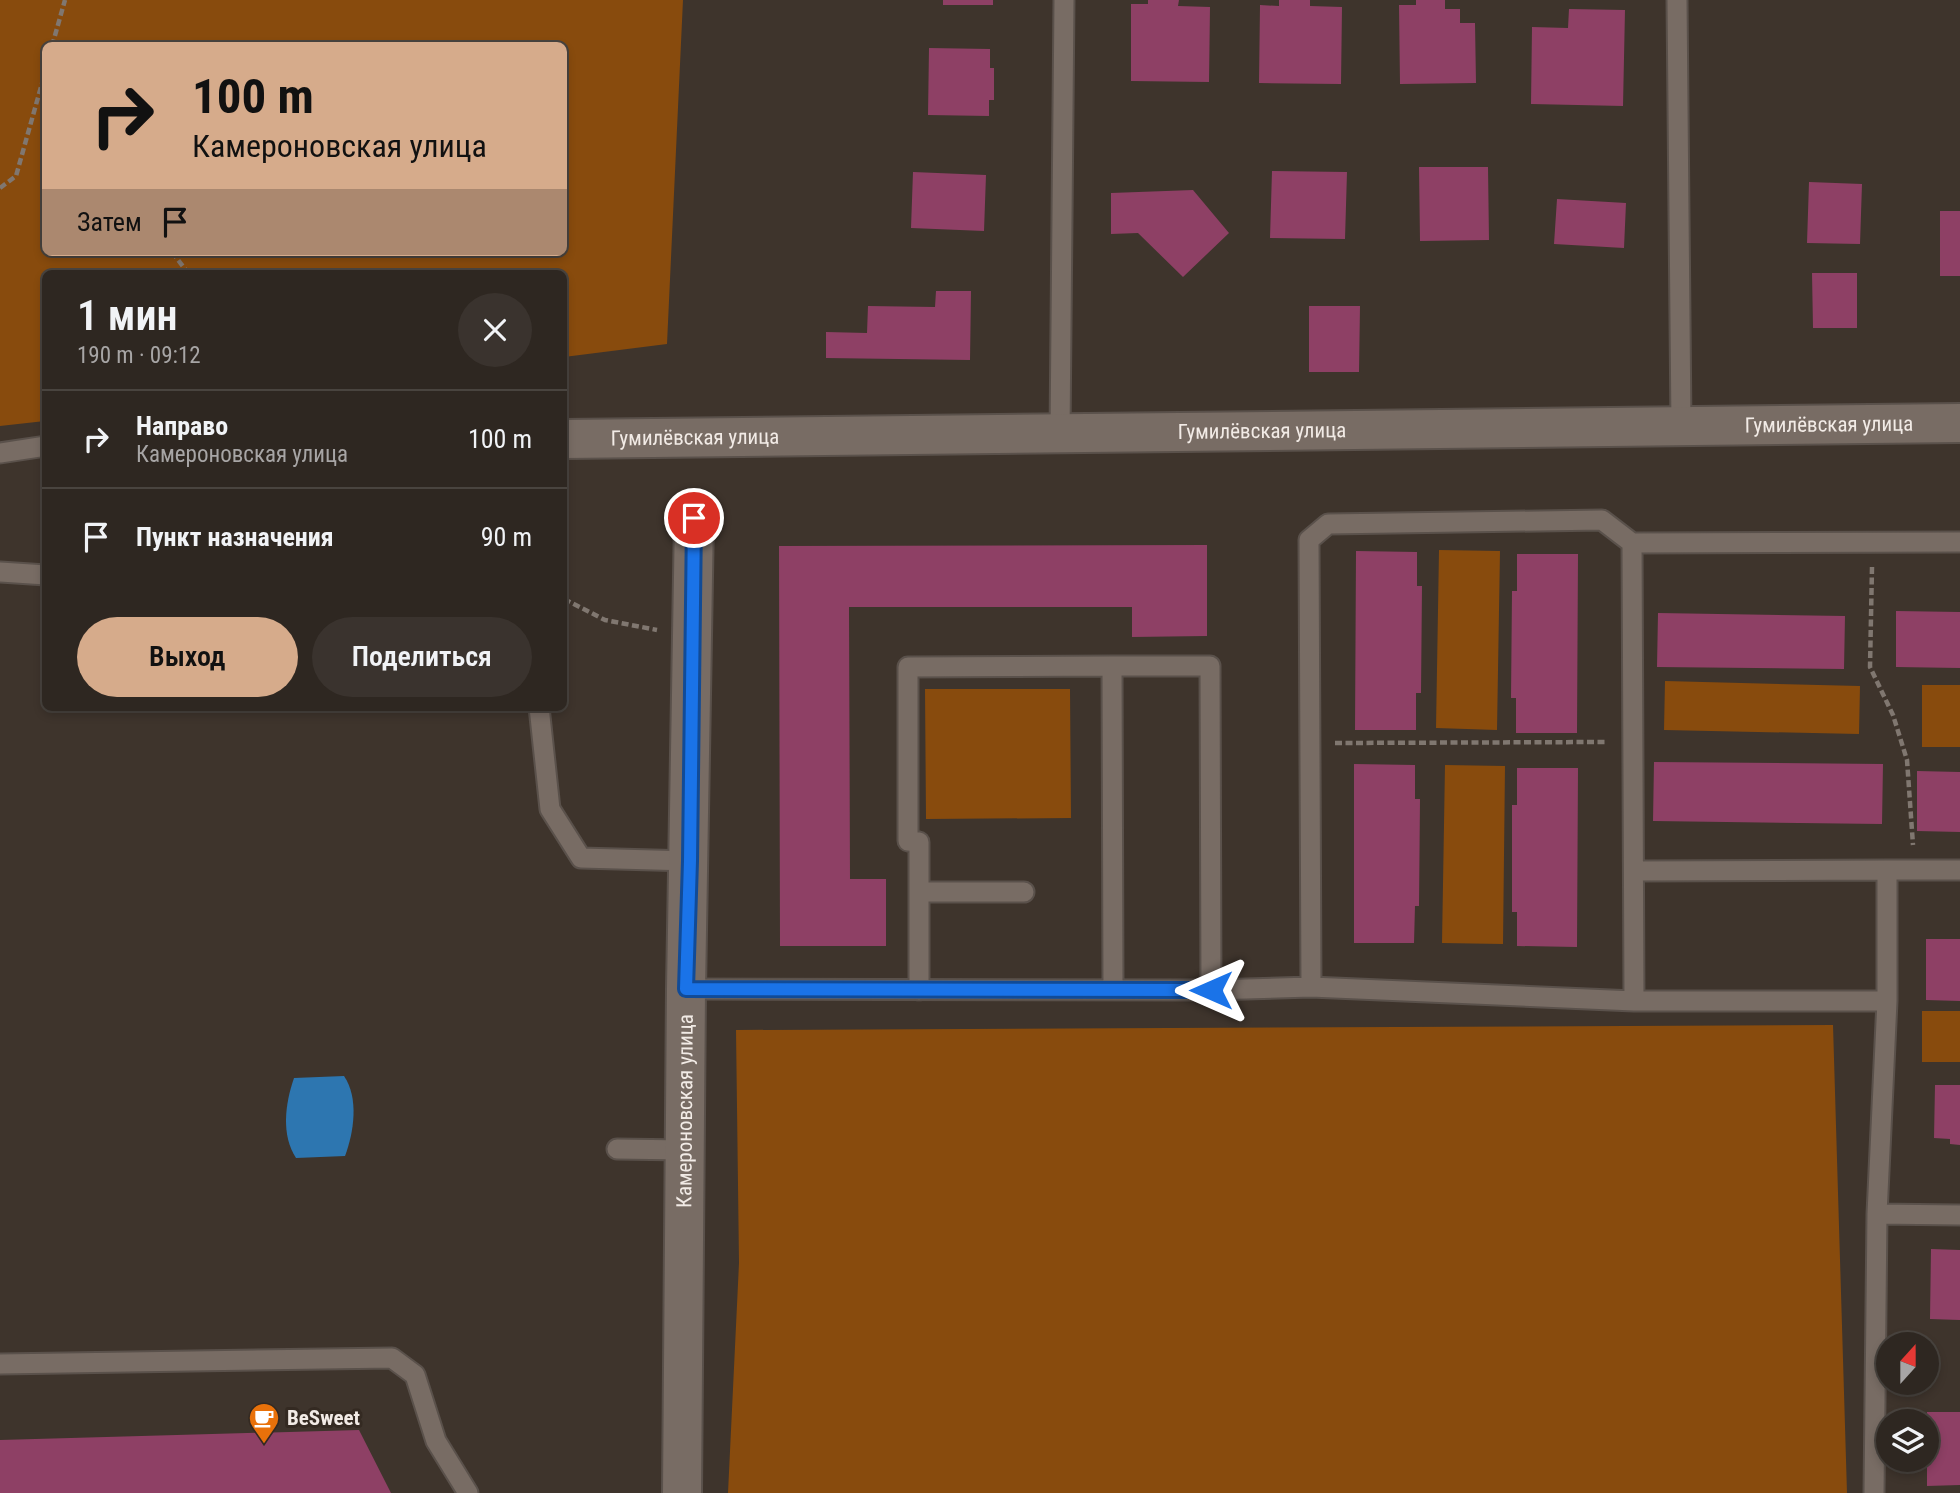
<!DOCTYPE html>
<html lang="ru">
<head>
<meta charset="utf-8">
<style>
  :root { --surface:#2e2721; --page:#3a332e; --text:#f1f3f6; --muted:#a7a5a5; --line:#49443f; --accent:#d6ab8b }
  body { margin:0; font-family:"Roboto Condensed",sans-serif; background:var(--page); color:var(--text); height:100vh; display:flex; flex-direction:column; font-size:26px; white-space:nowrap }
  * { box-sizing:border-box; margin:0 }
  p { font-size:23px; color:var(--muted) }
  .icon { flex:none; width:38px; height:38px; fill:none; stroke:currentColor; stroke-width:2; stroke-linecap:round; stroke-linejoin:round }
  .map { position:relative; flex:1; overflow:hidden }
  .sheet { position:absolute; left:42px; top:270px; width:525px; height:441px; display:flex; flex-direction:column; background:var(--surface); border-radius:10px; box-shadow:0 4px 10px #0003,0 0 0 2px var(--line) }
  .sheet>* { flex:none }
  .top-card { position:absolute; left:42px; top:42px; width:525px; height:214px; border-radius:10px; box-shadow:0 4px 10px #0003,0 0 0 2px var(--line); background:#d6ab8b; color:#111; overflow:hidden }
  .needle { width:46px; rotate:21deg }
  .buttons { position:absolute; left:1876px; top:1332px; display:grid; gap:14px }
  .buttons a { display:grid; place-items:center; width:63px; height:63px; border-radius:50%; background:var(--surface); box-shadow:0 4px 10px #0003,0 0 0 2px var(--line); font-size:35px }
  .pin { position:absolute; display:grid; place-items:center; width:60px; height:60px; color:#fff; margin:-30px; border:4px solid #fff; border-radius:50%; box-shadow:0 2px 7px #0007 }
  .me { position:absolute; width:77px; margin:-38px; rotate:270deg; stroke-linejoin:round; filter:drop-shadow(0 0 5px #0008) }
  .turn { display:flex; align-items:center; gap:24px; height:147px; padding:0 35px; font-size:32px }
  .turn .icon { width:91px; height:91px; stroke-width:2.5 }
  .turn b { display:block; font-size:49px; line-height:60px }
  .then { display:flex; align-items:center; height:66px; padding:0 35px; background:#0003; gap:14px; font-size:26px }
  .round { display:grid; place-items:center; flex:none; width:74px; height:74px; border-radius:37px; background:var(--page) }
  .summary { display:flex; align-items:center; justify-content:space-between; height:119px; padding:0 35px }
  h1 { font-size:42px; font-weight:600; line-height:52px }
  .button { display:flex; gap:14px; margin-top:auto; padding:14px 35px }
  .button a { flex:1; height:80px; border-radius:42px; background:var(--accent); color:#111; font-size:28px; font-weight:600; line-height:80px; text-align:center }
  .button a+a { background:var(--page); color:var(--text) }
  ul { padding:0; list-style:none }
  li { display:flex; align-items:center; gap:21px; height:98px; padding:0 35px; border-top:2px solid var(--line) }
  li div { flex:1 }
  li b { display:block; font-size:26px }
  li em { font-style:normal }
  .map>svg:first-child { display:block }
</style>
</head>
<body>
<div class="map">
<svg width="1960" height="1493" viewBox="0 0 1960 1493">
  <rect width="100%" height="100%" fill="#3e342c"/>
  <path fill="#884b0d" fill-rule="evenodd" d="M0,0h683l-16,344 -103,13v-84h-518l-1,148 -45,5zM46,46h518v206h-518z
    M1439,550l61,1 -3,179 -61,-2z
    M1665,681l195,5 -1,48 -195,-4z
    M1922,685h38v62h-38z
    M925,689h145l1,129 -145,1z
    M1445,765l60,1 -2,178 -61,-1z
    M1922,1011h38v51h-38z
    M1833,1025l14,468h-1119l11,-230 -3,-233z"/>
  <path fill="#2d76b0" d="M344,1076c15,22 10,56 1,80l-49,2c-15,-23 -11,-54 -2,-80z"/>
  <path fill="#8e4065" d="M943,0h50v5h-50z
    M1148,0h31l-1,6 32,1 -1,75 -78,-1v-77h17z
    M1279,0h31v6l32,1 -1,77 -82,-1 1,-78 19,1z
    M1416,0h29v9h15v14h15l1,60 -76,1 -1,-79h17z
    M1569,9l56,1 -2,96 -92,-2 1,-77 36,1z
    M929,48l61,1v19h4v32h-5v16l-61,-1z
    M1419,167h69l1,73 -69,1z
    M1272,171l75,1 -2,67 -75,-1z
    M913,172l73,3 -2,56 -73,-3z
    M1809,182l53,2 -2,60 -53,-1z
    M1193,190l36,43 -46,44 -45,-44 -27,1v-41z
    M1557,199l69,4 -2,45 -70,-4z
    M1940,211h20v65h-20z
    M1812,273h45v55h-44z
    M936,291h35l-1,69 -144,-2v-26l41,1 1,-27 67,1z
    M1309,306h51l-1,66h-50z
    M1207,545v91l-75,1v-30h-283l1,272h36v67h-106l-1,-400z
    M1356,551l61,1v34h5l-1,107h-5v37h-61z
    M1517,554h61l-1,179h-61v-35h-5l1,-107h5z
    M1896,611l64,1v56l-64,-1z
    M1658,613l187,3 -1,53 -187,-2z
    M1654,762l229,2 -1,60 -229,-3z
    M1354,764l61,1v34h5l-1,107h-4l-1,37h-60z
    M1517,768h61l-1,179 -60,-1v-34h-5v-107h5z
    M1917,771l43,1v60l-43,-1z
    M1926,939h34v62l-34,-1z
    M1935,1085h25v60l-10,-1v-5l-16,-1z
    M1931,1249l29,1v70l-30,-1z
    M1927,1412h33v73l-33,1z
    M359,1430l32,63h-391v-53z"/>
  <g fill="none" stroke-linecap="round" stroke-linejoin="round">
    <g stroke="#5a514b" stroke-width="23">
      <path id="service" d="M1677,0l4,426
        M1060,434l4,-434
        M0,453l46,-7
        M0,572l46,3
        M539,707l11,102 31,49 109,3
        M1887,870h73
        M1634,871l253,-1v131l-10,213
        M919,892h105
        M1311,987l-2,-447 19,-16 274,-4 30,23
        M686,989l525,1 100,-3 323,14h253
        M1113,989l-1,-323h98l1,324
        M919,990v-148l-11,-1v-174l204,-1
        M1634,1001l-2,-458 328,-1
        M617,1149l68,1
        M0,1364l392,-6 23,17 21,66 32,52
        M1874,1493l3,-279 83,1"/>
    </g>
    <g stroke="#5a514b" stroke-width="42">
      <g id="minor">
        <path id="s1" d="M564,439l1396,-16"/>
        <path id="s2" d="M682,1493l4,-504 8,-471"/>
      </g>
    </g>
    <path stroke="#807770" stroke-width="4.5" stroke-dasharray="7 3.5" stroke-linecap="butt" d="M52,46l13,-46
      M0,188l16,-12 30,-107
      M172,252l16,21
      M1872,567l-2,100 23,48 14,45 6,85
      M564,599l41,21 52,10
      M1335,743l271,-1"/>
    <use href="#service" stroke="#786c64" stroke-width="19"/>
    <use href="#minor" stroke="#786c64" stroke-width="38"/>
  </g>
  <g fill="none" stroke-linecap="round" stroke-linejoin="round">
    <g stroke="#114b97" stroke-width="18">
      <path id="route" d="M694,518l-4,343 -4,128 525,1"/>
    </g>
    <use href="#route" stroke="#1a73e8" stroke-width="12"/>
  </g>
  <defs>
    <g id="cafe-pin" transform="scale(1.575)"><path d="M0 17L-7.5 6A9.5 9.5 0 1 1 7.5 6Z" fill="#e8710a" stroke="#342a22"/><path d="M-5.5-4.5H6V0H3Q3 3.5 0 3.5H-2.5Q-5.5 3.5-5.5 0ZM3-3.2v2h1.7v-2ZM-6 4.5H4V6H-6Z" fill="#fff"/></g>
  </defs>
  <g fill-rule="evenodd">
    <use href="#cafe-pin" x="264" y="1418"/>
  </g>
  <g text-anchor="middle" stroke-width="6" stroke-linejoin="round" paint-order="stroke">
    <g font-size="21" fill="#f2ebe6" stroke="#342a22">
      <text dy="7" stroke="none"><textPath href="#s1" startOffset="1265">Гумилёвская улица</textPath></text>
      <text dy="7" stroke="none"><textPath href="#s1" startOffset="698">Гумилёвская улица</textPath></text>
      <text dy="7" stroke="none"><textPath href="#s1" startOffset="131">Гумилёвская улица</textPath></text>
      <text dy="7" stroke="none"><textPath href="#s2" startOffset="382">Камероновская улица</textPath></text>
    </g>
    <g font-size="21" font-weight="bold" fill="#f2ebe6" stroke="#342a22" text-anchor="start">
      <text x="287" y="1425">BeSweet</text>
    </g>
  </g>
</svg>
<div class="buttons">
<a><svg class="needle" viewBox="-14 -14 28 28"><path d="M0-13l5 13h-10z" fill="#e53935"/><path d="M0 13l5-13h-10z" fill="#a7a5a5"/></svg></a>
<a><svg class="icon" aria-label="layers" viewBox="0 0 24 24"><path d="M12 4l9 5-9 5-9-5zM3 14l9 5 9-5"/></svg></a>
</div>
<div class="pin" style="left:694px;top:518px;background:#d93025"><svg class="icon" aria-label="arrive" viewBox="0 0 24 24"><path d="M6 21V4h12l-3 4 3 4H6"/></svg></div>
<svg class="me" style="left:1211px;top:990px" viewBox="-20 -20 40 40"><path d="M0-17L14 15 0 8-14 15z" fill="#1a73e8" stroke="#fff" stroke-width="4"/></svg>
<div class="top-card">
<div class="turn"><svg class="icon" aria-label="right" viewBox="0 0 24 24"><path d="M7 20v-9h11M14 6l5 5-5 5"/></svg><div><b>100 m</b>Камероновская улица</div></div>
<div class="then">Затем<svg class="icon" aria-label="arrive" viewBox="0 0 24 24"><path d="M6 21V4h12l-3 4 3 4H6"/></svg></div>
</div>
<section class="sheet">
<div class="summary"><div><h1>1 мин</h1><p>190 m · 09:12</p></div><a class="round"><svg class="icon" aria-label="close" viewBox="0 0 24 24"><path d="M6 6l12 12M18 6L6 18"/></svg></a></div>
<ul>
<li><svg class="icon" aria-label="right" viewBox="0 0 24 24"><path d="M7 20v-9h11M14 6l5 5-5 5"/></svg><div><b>Направо</b><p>Камероновская улица</p></div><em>100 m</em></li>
<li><svg class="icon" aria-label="arrive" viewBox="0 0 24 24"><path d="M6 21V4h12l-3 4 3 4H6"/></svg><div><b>Пункт назначения</b></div><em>90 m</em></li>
</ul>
<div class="button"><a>Выход</a><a>Поделиться</a></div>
</section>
</div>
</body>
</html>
